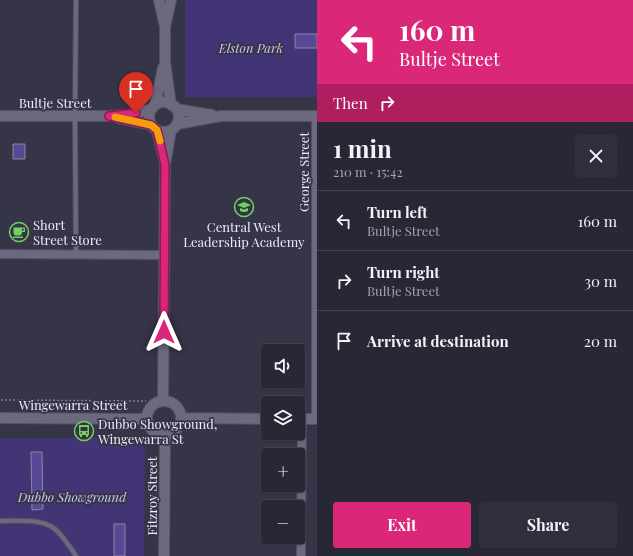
<!DOCTYPE html>
<html lang="en">
<head>
<meta charset="utf-8">
<style>
  :root { --surface:#282735; --page:#302f3d; --text:#f1f3f6; --muted:#a5a5ad; --line:#444450; --accent:#db2777 }
  body { margin:0; font-family:"Playfair Display",serif; background:var(--page); color:var(--text); height:100vh; display:flex; flex-direction:column; font-size:15px; white-space:nowrap }
  * { box-sizing:border-box; margin:0 }
  p { font-size:13px; color:var(--muted) }
  .icon { flex:none; width:22px; height:22px; fill:none; stroke:currentColor; stroke-width:2; stroke-linecap:round; stroke-linejoin:round }
  .map { position:relative; flex:1; overflow:hidden }
  .details { display:flex; flex-direction:column; background:var(--surface); width:316px }
  .details>* { flex:none }
  .banner { background:#db2777; color:#fff; overflow:hidden }
  .buttons { position:absolute; left:261px; top:344px; display:grid; gap:8px }
  .buttons a { display:grid; place-items:center; width:44px; height:44px; border-radius:4px; background:var(--surface); box-shadow:0 1px 3px #0004,0 0 0 1px var(--line); font-size:20px }
  .pin { position:absolute; display:grid; place-items:center; width:34px; height:34px; color:#fff; margin:-41px -17px; border-radius:50% 50% 50% 0; rotate:-45deg; box-shadow:0 0 4px #0007 }
  .pin .icon { rotate:45deg }
  .me { position:absolute; width:44px; margin:-22px; rotate:0deg; stroke-linejoin:round; filter:drop-shadow(0 0 3px #0008) }
  .turn { display:flex; align-items:center; gap:14px; height:84px; padding:0 16px; font-size:18px }
  .turn .icon { width:52px; height:52px; stroke-width:2.5 }
  .turn b { display:block; font-size:28px; line-height:34px }
  .then { display:flex; align-items:center; height:38px; padding:0 16px; background:#0003; gap:8px; font-size:15px }
  .round { display:grid; place-items:center; flex:none; width:42px; height:42px; border-radius:4px; background:var(--page) }
  .head { display:flex; align-items:center; justify-content:space-between; height:68px; padding:0 16px }
  h1 { font-size:24px; font-weight:700; line-height:30px }
  .button { display:flex; gap:8px; margin-top:auto; padding:8px 16px }
  .button a { flex:1; height:46px; border-radius:4px; background:var(--accent); color:#fff; font-size:16px; font-weight:700; line-height:46px; text-align:center }
  .button a+a { background:var(--page); color:var(--text) }
  ul { padding:0; list-style:none }
  li { display:flex; align-items:center; gap:12px; height:60px; padding:0 16px; border-top:1px solid var(--line) }
  li div { flex:1 }
  li b { display:block; font-size:15px }
  li em { font-style:normal }
  main { display:flex; flex:1; min-height:0 }
  .map>svg:first-child { display:block }
</style>
</head>
<body>
<main>
<div class="map">
<svg width="317" height="556" viewBox="0 0 317 556">
  <rect width="100%" height="100%" fill="#363447"/>
  <path fill="#423475" d="M185,0h132v97h-132z
    M0,438h136l9,11 -1,107h-144z"/>
  <path fill="#584896" stroke="#8b889f" d="M295,34h22v14h-22z
    M13,144h12v15h-12z
    M31,452h11l1,57 -11,1z
    M114,524h11v32h-11z"/>
  <g fill="none" stroke-linecap="round" stroke-linejoin="round">
    <g stroke="#545162" stroke-width="6">
      <path id="service" d="M76,0l-1,116 1,138
        M0,521c17,0 41,-3 55,8 8,7 15,18 21,27"/>
    </g>
    <g stroke="#545162" stroke-width="10">
      <path id="minor" d="M0,254l164,1
        M316,419v-303
        M301,556l1,-137"/>
    </g>
    <g stroke="#545162" stroke-width="12">
      <path id="tertiary" d="M159,0l5,23
        M171,0l-6,27v35l6,43
        M149 117a15 15 0 1 1 30 0a15 15 0 1 1-30 0Z
        M155,105l8,-37
        M176,109l36,6
        M0,116h109l18,-1 25,-6
        M118,118l33,7
        M177,124l44,-8h96
        M157,130l7,29
        M147 418a17 17 0 1 1 34 0a17 17 0 1 1-34 0Z
        M163,401l2,-236 6,-35
        M0,418l147,1
        M181,418l87,1
        M298,419h19
        M164,556l1,-120"/>
    </g>
    <path stroke="#817f90" stroke-width="1.5" stroke-dasharray="2 2" stroke-linecap="butt" d="M1,400l145,1"/>
    <use href="#service" stroke="#6c697f" stroke-width="4"/>
    <use href="#minor" stroke="#6c697f" stroke-width="8"/>
    <use href="#tertiary" stroke="#6c697f" stroke-width="10"/>
  </g>
  <g fill="none" stroke-linecap="round" stroke-linejoin="round">
    <g stroke="#8e194d" stroke-width="10">
      <path id="route" d="M136,113l-27,3 42,9 6,5 8,35 -1,167"/>
    </g>
    <use href="#route" stroke="#db2777" stroke-width="7"/>
    <path stroke="#f59e0b" stroke-width="7" d="M115,117l36,8 6,5 3,11"/>
  </g>
  <defs>
    <g id="university-ring" transform="scale(1)"><circle r="9.5" fill="#363447" stroke="#71d25e" stroke-width="1.5"/><path d="M0-5L7-2L0 1L-7-2ZM-4 1L0 2.5L4 1V4Q0 6-4 4Z" fill="#71d25e"/></g>
    <g id="cafe-ring" transform="scale(1)"><circle r="9.5" fill="#363447" stroke="#71d25e" stroke-width="1.5"/><path d="M-5.5-4.5H6V0H3Q3 3.5 0 3.5H-2.5Q-5.5 3.5-5.5 0ZM3-3.2v2h1.7v-2ZM-6 4.5H4V6H-6Z" fill="#71d25e"/></g>
    <g id="bus-ring" transform="scale(1)"><circle r="9.5" fill="#363447" stroke="#71d25e" stroke-width="1.5"/><path d="M-5-6H5V4H4V6H2V4H-2V6H-4V4H-5ZM-3.5-4V0h7V-4ZM-3.5 1.2v1.5H-2V1.2ZM2 1.2v1.5H3.5V1.2Z" fill="#71d25e"/></g>
  </defs>
  <g fill-rule="evenodd">
    <use href="#university-ring" x="244" y="207"/>
    <use href="#cafe-ring" x="19" y="232"/>
    <use href="#bus-ring" x="84" y="431"/>
  </g>
  <g text-anchor="middle" stroke-width="3.5" stroke-linejoin="round" paint-order="stroke">
    <g font-size="13" font-style="italic" fill="#cac4f1" stroke="#363447">
      <text x="251" y="53">Elston Park</text>
      <text x="72" y="502">Dubbo Showground</text>
    </g>
    <g font-size="13" fill="#ecebf8" stroke="#363447">
      <text x="55" y="108">Bultje Street</text>
      <text transform="translate(304 172) rotate(-90)" y="5">George Street</text>
      <text x="73" y="410">Wingewarra Street</text>
      <text transform="translate(152 496) rotate(-90)" y="5">Fitzroy Street</text>
    </g>
    <g font-size="13" fill="#ecebf8" stroke="#363447" text-anchor="start">
      <text x="33" y="230">Short<tspan x="33" dy="15">Street Store</tspan></text>
      <text x="244" y="232" text-anchor="middle">Central West<tspan x="244" dy="15">Leadership Academy</tspan></text>
      <text x="98" y="429">Dubbo Showground,<tspan x="98" dy="15">Wingewarra St</tspan></text>
    </g>
  </g>
</svg>
<div class="buttons">
<a><svg class="icon" aria-label="sound" viewBox="0 0 24 24"><path d="M4 9h4l5-4v14l-5-4H4zM17 9q2 3 0 6"/></svg></a>
<a><svg class="icon" aria-label="layers" viewBox="0 0 24 24"><path d="M12 4l9 5-9 5-9-5zM3 14l9 5 9-5"/></svg></a>
<a>+</a>
<a>−</a>
</div>
<div class="pin" style="left:136px;top:113px;background:#d93025"><svg class="icon" aria-label="arrive" viewBox="0 0 24 24"><path d="M6 21V4h12l-3 4 3 4H6"/></svg></div>
<svg class="me" style="left:164px;top:332px" viewBox="-20 -20 40 40"><path d="M0-17L14 15 0 8-14 15z" fill="#db2777" stroke="#fff" stroke-width="4"/></svg>
</div>
<section class="details">
<div class="banner">
<div class="turn"><svg class="icon" aria-label="left" viewBox="0 0 24 24"><path d="M17 20v-9H6M10 6l-5 5 5 5"/></svg><div><b>160 m</b>Bultje Street</div></div>
<div class="then">Then<svg class="icon" aria-label="right" viewBox="0 0 24 24"><path d="M7 20v-9h11M14 6l5 5-5 5"/></svg></div>
</div>
<div class="head"><div><h1>1 min</h1><p>210 m · 15:42</p></div><a class="round"><svg class="icon" aria-label="close" viewBox="0 0 24 24"><path d="M6 6l12 12M18 6L6 18"/></svg></a></div>
<ul>
<li><svg class="icon" aria-label="left" viewBox="0 0 24 24"><path d="M17 20v-9H6M10 6l-5 5 5 5"/></svg><div><b>Turn left</b><p>Bultje Street</p></div><em>160 m</em></li>
<li><svg class="icon" aria-label="right" viewBox="0 0 24 24"><path d="M7 20v-9h11M14 6l5 5-5 5"/></svg><div><b>Turn right</b><p>Bultje Street</p></div><em>30 m</em></li>
<li><svg class="icon" aria-label="arrive" viewBox="0 0 24 24"><path d="M6 21V4h12l-3 4 3 4H6"/></svg><div><b>Arrive at destination</b></div><em>20 m</em></li>
</ul>
<div class="button"><a>Exit</a><a>Share</a></div>
</section>
</main>
</body>
</html>
